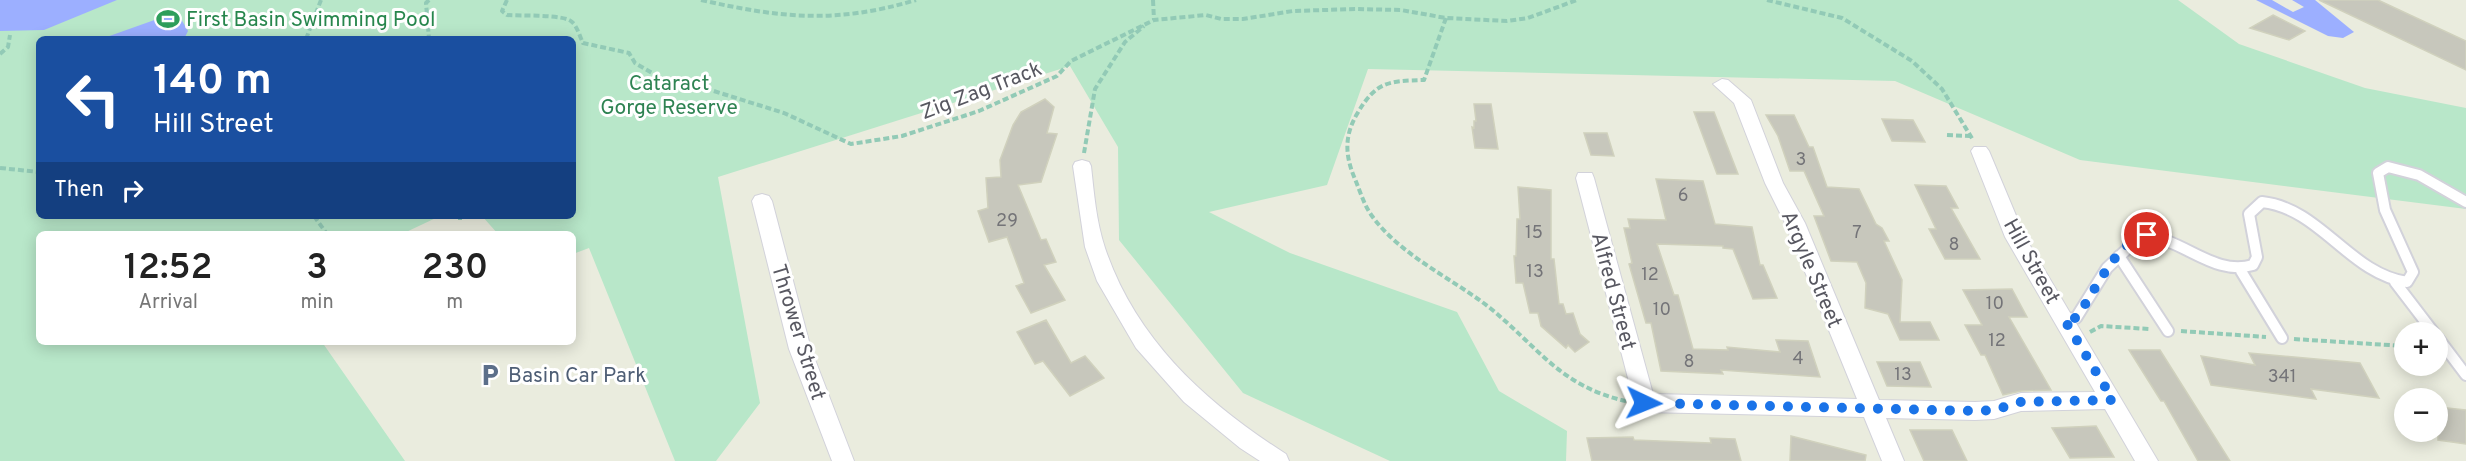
<!DOCTYPE html>
<html lang="en">
<head>
<meta charset="utf-8">
<style>
  :root { --surface:#fff; --page:#f2f2f2; --text:#222; --muted:#767676 }
  body { margin:0; font-family:Overpass,sans-serif; background:var(--page); color:var(--text); height:100vh; display:flex; flex-direction:column; font-size:22px; white-space:nowrap }
  * { box-sizing:border-box; margin:0 }
  p { font-size:20px; color:var(--muted) }
  .icon { flex:none; width:33px; height:33px; fill:none; stroke:currentColor; stroke-width:2; stroke-linecap:round; stroke-linejoin:round }
  .map { position:relative; flex:1; overflow:hidden }
  .sheet { position:absolute; left:36px; top:231px; width:540px; height:114px; display:flex; flex-direction:column; background:var(--surface); border-radius:9px; box-shadow:0 3px 15px #0003 }
  .sheet>* { flex:none }
  .top-card { position:absolute; left:36px; top:36px; width:540px; height:183px; border-radius:9px; box-shadow:0 3px 15px #0003; background:#1a4fa0; color:#fff; overflow:hidden }
  .fabs { position:absolute; left:2394px; top:322px; display:grid; gap:12px }
  .fabs a { display:grid; place-items:center; width:54px; height:54px; border-radius:50%; background:var(--surface); box-shadow:0 3px 15px #0003; font-size:30px }
  .pin { position:absolute; display:grid; place-items:center; width:51px; height:51px; color:#fff; margin:-26px; border:3px solid #fff; border-radius:50%; box-shadow:0 2px 6px #0007 }
  .me { position:absolute; width:66px; margin:-33px; rotate:92deg; stroke-linejoin:round; filter:drop-shadow(0 0 4px #0008) }
  .turn { display:flex; align-items:center; gap:21px; height:126px; padding:0 18px; font-size:27px }
  .turn .icon { width:78px; height:78px; stroke-width:2.5 }
  .turn b { display:block; font-size:42px; line-height:51px }
  .then { display:flex; align-items:center; height:57px; padding:0 18px; background:#0003; gap:12px; font-size:22px }
  .eta { display:flex; justify-content:space-evenly; align-items:center; height:102px; text-align:center }
  .eta b { font-size:36px; font-weight:600; line-height:42px }
  .map>svg:first-child { display:block }
</style>
</head>
<body>
<div class="map">
<svg width="2466" height="461" viewBox="0 0 2466 461">
  <rect width="100%" height="100%" fill="#eaecde"/>
  <path fill="#b8e7c9" d="M0,0h2178l61,44 126,44 101,20v101l-386,-49 -185,-79 -527,-12 -41,116 -118,27 81,41 167,59 42,79 68,40 -1,30h-176l-147,-68 -124,-153 -1,-93 -48,-81 -352,111 42,226 -44,58h-41l-86,-213 -16,6v-20h-75l-16,-18h91v-177h-534v177h401l-38,18h-363v108h283l83,119h-405z"/>
  <path fill="#9cafff" d="M0,0h117l-73,30 -44,1z
    M2256,0h16l21,12 11,-5 -12,-7h23l39,32 -11,6 -15,-2z
    M177,12l11,19 -4,8h-83z"/>
  <path fill="#c7c7bc" stroke="#d0d1bd" stroke-width="1.5" d="M2319,0h59l88,41v29z
    M2273,15l32,16 -16,9 -39,-12z
    M1045,99l9,8 -7,26 10,1 -16,48 -23,3 23,55 5,-1 10,23 -12,3 21,35 -34,13 -15,-27 8,-3 -17,-46 -18,5 -11,-31 10,-3 -2,-30 15,-1 -1,-17 13,-35 8,-13z
    M1474,104h17l7,45 -23,-1 -3,-21 2,1v-7h2z
    M1694,112h20l24,62h-21z
    M1766,115h28l15,32h4l14,40 32,2 17,35 6,4 7,13h-5l18,39 -2,42h30l9,18h-39l-12,-26 -23,-6 1,-25 -9,-21 -26,-1 -17,-45h10l-20,-45h-14l-12,-35z
    M1882,119l31,1 12,22 -33,-1z
    M1584,133h23l7,23 -23,-1z
    M1656,179l47,2 12,43 37,3 8,38h3l14,33 -24,1 -20,-50 -10,-1v-2l-66,-2 17,51h4l15,54 35,1 -1,-3 53,5 -4,-12 32,1 12,36 -99,-7 2,4 -62,-3 -10,-48h-5l-17,-59 3,-1 -8,-35h6l-2,-9 38,1z
    M1915,185l31,1 12,22h-7l29,51h-35l-16,-30h7z
    M1518,187l33,3v69h3l5,45h4l3,10 7,-1 7,21 9,8 -14,10 -7,-7 -2,3 -25,-22 -3,-13h-8l-7,-30h-7l-2,-27h2l1,-37h3z
    M2012,289l15,28h-18l42,73 -30,1 -18,4 -18,-40h-4l-16,-30h17l-19,-35z
    M1046,320l25,43 14,-7 19,22 -34,18 -27,-35 -8,3 -18,-32z
    M2129,350h31l70,111h-32l-34,-60h-3z
    M2249,353l111,10 19,35 -68,-9 5,10 -105,-14 -10,-29 54,9z
    M1877,362h43l11,25 -44,-1z
    M2438,407l28,3v34l-28,-4z
    M2096,426l18,31 -44,1 -18,-30z
    M1910,430h42l15,31h-43z
    M1791,436l75,19 -1,6h-75z
    M1633,437l1,3 77,3 -1,-5 25,1 6,22h-149l-5,-23z"/>
  <g fill="none" stroke-linecap="round" stroke-linejoin="round">
    <g stroke="#d2d2da" stroke-width="14">
      <path id="lane" d="M2119,256l49,75
        M2241,271l41,67
        M2395,282l39,51
        M2064,319l12,-1 31,-50 34,-32c41,0 71,41 112,29l4,-8 -8,-43 13,-12c58,6 88,72 145,80l6,-10 -28,-62 -7,-37 10,-6 31,8 47,27
        M2438,338l28,37"/>
    </g>
    <g stroke="#d2d2da" stroke-width="2">
      <path id="street" d="M1722,79l6,1 23,20 32,83 22,40 74,177 96,2 19,-1 27,-8 74,-1 -90,-155 -34,-86 3,-4h12l3,4 36,86 133,224h-23l-30,-52 -84,2 -27,8 -19,1 -89,-2 18,43h-22l-18,-44 -220,-5 -8,-3 -60,-231 2,-5h14l2,5 59,216 204,5 -72,-176 -20,-40 -31,-80 -21,-19z
        M1082,160l7,2 2,4c3,27 5,55 14,82 31,92 101,155 181,206l3,7h-29l-20,-13 -56,-46 -48,-54 -39,-67 -12,-34 -12,-81 2,-4z
        M762,194l7,2 3,5 39,148 43,112h-22l-43,-112 -37,-148 3,-5z"/>
    </g>
    <path stroke="#92cab6" stroke-width="4" stroke-dasharray="6 3" stroke-linecap="butt" d="M429,0l-3,3 3,36
      M507,0l-5,11 5,4c13,1 58,-1 65,7 5,4 8,15 11,21l46,10 6,10 31,18 35,6 83,26 67,31 51,-8 77,-25 78,-35 14,-15 83,-41 52,-5 15,4h22l50,-8 63,-2 45,1 45,8 61,3 21,-3 49,-18
      M701,0c80,18 135,24 215,0
      M1153,0l1,20
      M1767,0l75,18 70,43 30,28 31,51
      M1446,18l-22,62c-35,1 -48,1 -67,34 -13,22 -12,42 -2,65 5,12 9,26 17,37 29,40 80,62 118,92 48,39 71,79 136,93
      M306,39l15,-39
      M0,54l8,-7 2,-12
      M1947,135l23,1
      M1084,153l11,-64 30,-47 19,-16
      M0,168l39,4
      M314,216l13,18
      M460,216v4
      M2181,331l85,6
      M2090,332l11,-6 48,3
      M2294,339l110,7"/>
    <use href="#lane" stroke="#fff" stroke-width="10"/>
    <use href="#street" fill="#fff" fill-rule="evenodd"/>
  </g>
  <g fill="none" stroke-linecap="round" stroke-linejoin="round">
    <path stroke="#1a73e8" stroke-width="10" stroke-dasharray="0 18" d="M1644,403l331,8 19,-1 27,-8 92,-2 -49,-81 12,-1c17,-22 40,-78 71,-83"/>
  </g>
  <defs>
    <g id="stadium-bare" transform="scale(1.8)"><path d="M0-5a6.5 5 0 1 0 0 10a6.5 5 0 1 0 0-10ZM-3.5-1.8h7v3.6h-7Z" fill="#2e9e5b" stroke="#fff" stroke-width="2.5" paint-order="stroke"/></g>
    <g id="parking-bare" transform="scale(1.8)"><path d="M-3.5-5.5H1a3.5 3.5 0 0 1 0 7H-1V5.5H-3.5ZM-1-3.4V-.6H.8a1.4 1.4 0 0 0 0-2.8Z" fill="#5c6f8a" stroke="#fff" stroke-width="2.5" paint-order="stroke"/></g>
  </defs>
  <g fill-rule="evenodd">
    <use href="#stadium-bare" x="168" y="19"/>
    <use href="#parking-bare" x="490" y="375"/>
  </g>
  <g text-anchor="middle" stroke-width="6" stroke-linejoin="round" paint-order="stroke">
    <g font-size="18" fill="#747478">
      <text x="1801" y="165">3</text>
      <text x="1683" y="201">6</text>
      <text x="1007" y="226">29</text>
      <text x="1534" y="238">15</text>
      <text x="1857" y="238">7</text>
      <text x="1954" y="250">8</text>
      <text x="1535" y="277">13</text>
      <text x="1650" y="280">12</text>
      <text x="1995" y="309">10</text>
      <text x="1662" y="315">10</text>
      <text x="1997" y="346">12</text>
      <text x="1798" y="364">4</text>
      <text x="1689" y="367">8</text>
      <text x="1903" y="380">13</text>
      <text x="2282" y="382">341</text>
    </g>
    <g font-size="21" fill="#27864d" stroke="#fff" text-anchor="start">
      <text x="186" y="26">First Basin Swimming Pool</text>
    </g>
    <g font-size="21" fill="#2e8352" stroke="#fff">
      <text x="669" y="90">Cataract<tspan x="669" dy="24">Gorge Reserve</tspan></text>
    </g>
    <g font-size="21" fill="#585861" stroke="#fff">
      <text transform="translate(981 90) rotate(-21)" y="7">Zig Zag Track</text>
      <text transform="translate(2032 261) rotate(61)" y="7">Hill Street</text>
      <text transform="translate(1812 269) rotate(67)" y="7">Argyle Street</text>
      <text transform="translate(1614 291) rotate(75)" y="7">Alfred Street</text>
      <text transform="translate(799 332) rotate(73)" y="7">Thrower Street</text>
    </g>
    <g font-size="21" fill="#4e5e75" stroke="#fff" text-anchor="start">
      <text x="508" y="382">Basin Car Park</text>
    </g>
  </g>
</svg>
<div class="fabs">
<a>+</a>
<a>−</a>
</div>
<div class="pin" style="left:2147px;top:235px;background:#d93025"><svg class="icon" aria-label="arrive" viewBox="0 0 24 24"><path d="M6 21V4h12l-3 4 3 4H6"/></svg></div>
<svg class="me" style="left:1644px;top:403px" viewBox="-20 -20 40 40"><path d="M0-17L14 15 0 8-14 15z" fill="#1a73e8" stroke="#fff" stroke-width="4"/></svg>
<div class="top-card">
<div class="turn"><svg class="icon" aria-label="left" viewBox="0 0 24 24"><path d="M17 20v-9H6M10 6l-5 5 5 5"/></svg><div><b>140 m</b>Hill Street</div></div>
<div class="then">Then<svg class="icon" aria-label="right" viewBox="0 0 24 24"><path d="M7 20v-9h11M14 6l5 5-5 5"/></svg></div>
</div>
<section class="sheet">
<div class="eta">
<div><b>12:52</b><p>Arrival</p></div>
<div><b>3</b><p>min</p></div>
<div><b>230</b><p>m</p></div>
</div>
</section>
</div>
</body>
</html>
